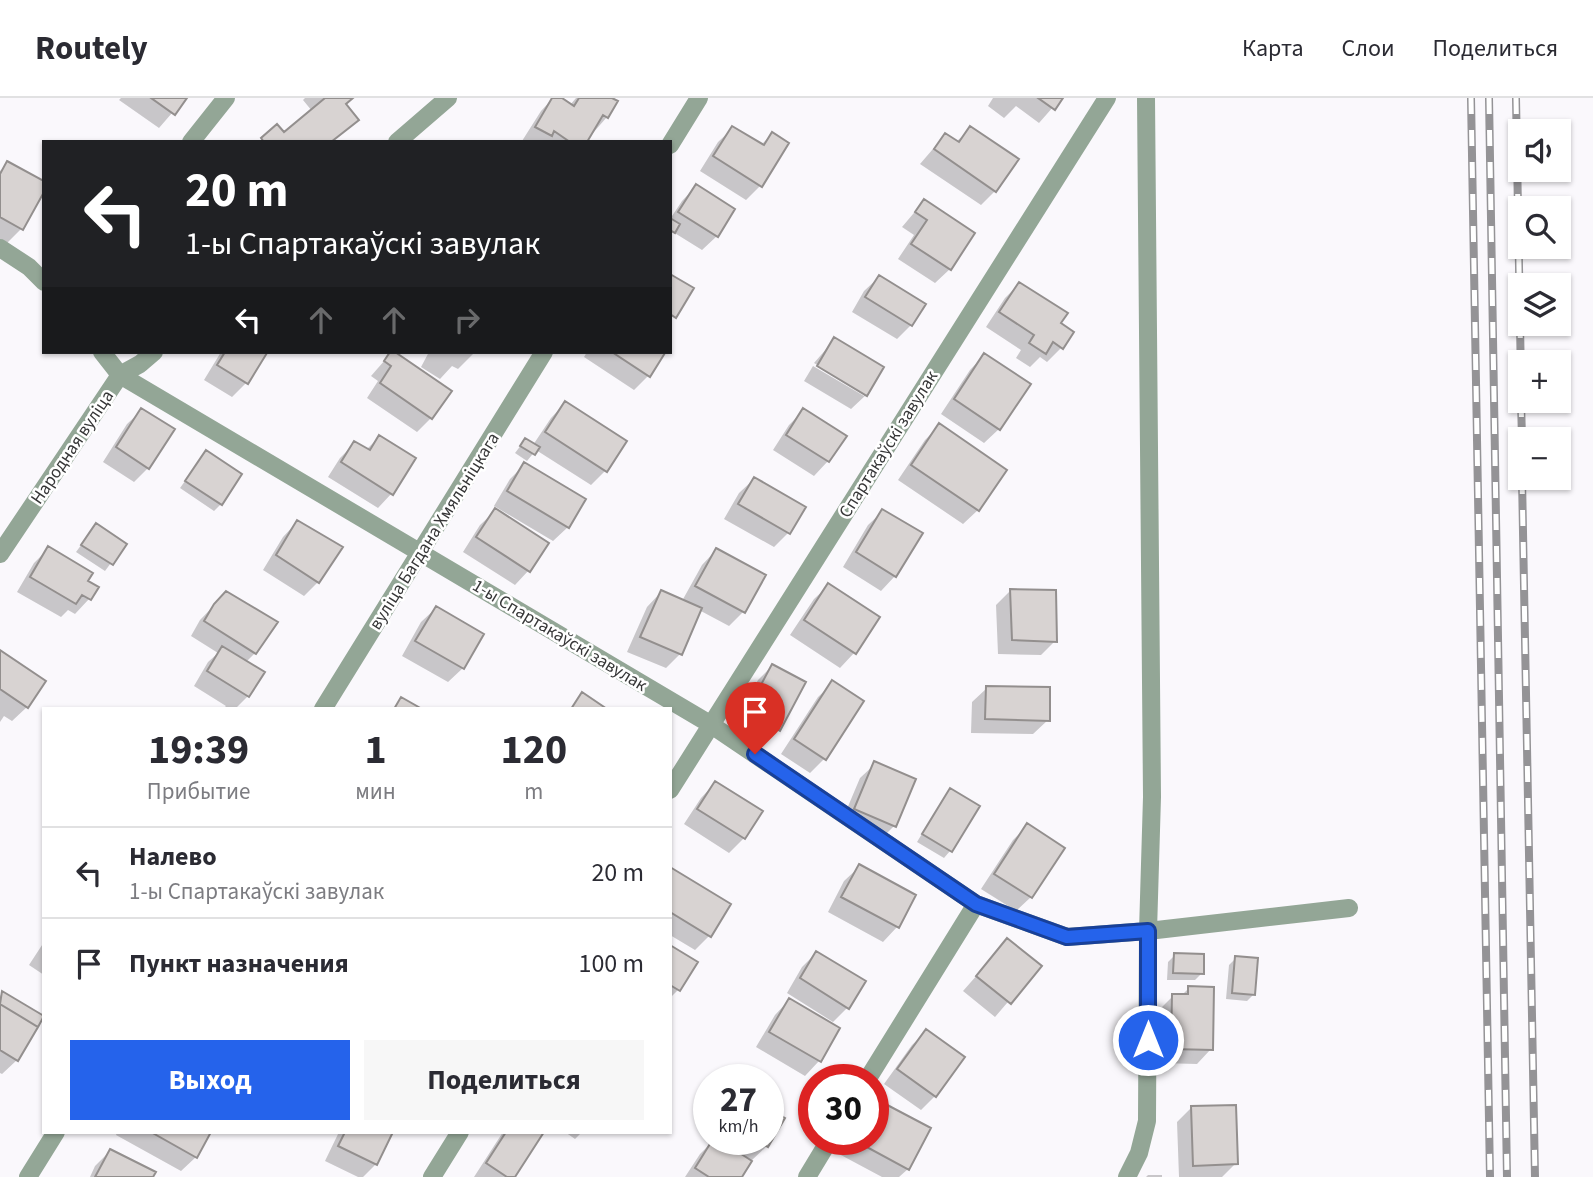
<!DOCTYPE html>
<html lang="ru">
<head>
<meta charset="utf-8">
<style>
  :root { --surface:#fff; --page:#f7f7f7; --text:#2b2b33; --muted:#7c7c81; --line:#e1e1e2; --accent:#2563eb }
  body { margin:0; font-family:"Source Sans 3",sans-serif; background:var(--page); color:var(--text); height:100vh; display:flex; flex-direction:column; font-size:26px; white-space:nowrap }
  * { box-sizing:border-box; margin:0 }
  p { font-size:23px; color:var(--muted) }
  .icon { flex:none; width:38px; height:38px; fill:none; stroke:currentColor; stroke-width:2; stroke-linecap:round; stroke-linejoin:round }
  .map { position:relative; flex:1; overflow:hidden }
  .drawer { position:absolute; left:42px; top:609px; width:630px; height:427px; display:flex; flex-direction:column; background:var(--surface); border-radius:0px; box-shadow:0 2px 5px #0004 }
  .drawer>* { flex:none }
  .top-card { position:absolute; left:42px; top:42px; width:630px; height:214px; border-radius:0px; box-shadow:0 2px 5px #0004; background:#202124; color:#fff; overflow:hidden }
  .fabs { position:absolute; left:1508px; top:21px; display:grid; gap:14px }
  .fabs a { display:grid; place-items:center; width:63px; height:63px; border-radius:0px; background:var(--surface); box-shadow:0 2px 5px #0004; font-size:35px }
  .speed { position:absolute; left:693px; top:966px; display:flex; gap:14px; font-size:35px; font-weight:700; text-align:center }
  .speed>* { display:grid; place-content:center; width:91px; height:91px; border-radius:50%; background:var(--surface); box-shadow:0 2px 5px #0004; line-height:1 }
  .speed small { font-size:18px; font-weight:400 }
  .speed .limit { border:10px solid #d22; background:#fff; color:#111 }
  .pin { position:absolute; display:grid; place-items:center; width:60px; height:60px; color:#fff; margin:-72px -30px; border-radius:50% 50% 50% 0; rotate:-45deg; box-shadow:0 0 7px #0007 }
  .pin .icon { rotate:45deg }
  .me { position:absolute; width:77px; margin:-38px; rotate:0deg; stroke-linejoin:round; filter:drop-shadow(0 0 5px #0008) }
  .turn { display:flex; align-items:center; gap:24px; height:147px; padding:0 28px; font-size:32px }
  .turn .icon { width:91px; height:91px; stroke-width:2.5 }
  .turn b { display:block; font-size:49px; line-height:60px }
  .lanes { display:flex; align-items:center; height:66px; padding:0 28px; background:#0003; justify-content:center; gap:35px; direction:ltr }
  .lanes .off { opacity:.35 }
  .eta { display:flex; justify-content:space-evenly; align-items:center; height:119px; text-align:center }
  .eta b { font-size:42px; font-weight:700; line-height:49px }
  .primary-button { display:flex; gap:14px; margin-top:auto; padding:14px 28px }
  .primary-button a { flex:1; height:80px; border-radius:0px; background:var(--accent); color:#fff; font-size:28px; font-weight:700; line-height:80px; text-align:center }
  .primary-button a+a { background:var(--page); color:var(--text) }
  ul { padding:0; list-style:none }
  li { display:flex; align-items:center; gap:21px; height:91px; padding:0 28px; border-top:2px solid var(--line) }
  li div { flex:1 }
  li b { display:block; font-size:26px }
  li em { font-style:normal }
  header { display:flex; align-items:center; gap:42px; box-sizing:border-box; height:98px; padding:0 35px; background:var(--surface); border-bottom:2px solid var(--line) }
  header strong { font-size:33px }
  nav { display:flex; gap:38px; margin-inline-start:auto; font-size:24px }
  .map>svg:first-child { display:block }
</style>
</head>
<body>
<header>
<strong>Routely</strong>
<nav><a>Карта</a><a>Слои</a><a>Поделиться</a></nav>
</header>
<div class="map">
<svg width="1593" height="1079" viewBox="0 0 1593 1079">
  <rect width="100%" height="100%" fill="#faf8fc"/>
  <path fill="#0003" d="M121,0h64l-26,30 -40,-28z
    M305,0h47l-7,7 12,14 -25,23h-72l17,-15 6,7 29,-23 -9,-11z
    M553,0h5l12,7 6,-7h32l-1,19 -22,25 -63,-1 19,-30z
    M993,0h68l-22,25 -23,-17 -12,12 -16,-12z
    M733,30l28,17 11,-11 -12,52 -14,14 -46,-29 18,-29z
    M971,30l24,63 -14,14 -61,-41 25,-29 11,7z
    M8,66l13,65 -14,14 -7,-4v-68z
    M696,88l21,50 -15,14 -29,-18 -3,3v-16l12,-18z
    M924,103l26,68 -15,14 -37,-24 16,-24 -12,-8z
    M879,179l32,48 -14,14 -45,-27 12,-21z
    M1019,186l40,40 3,23 -15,15 -7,-5 -10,10 -14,-9 5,-8 -35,-23 19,-29z
    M834,242l32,55 -15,14 -47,-28 9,-15 51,30v-4l-50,-29z
    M221,254l44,1 -19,30 -14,14 -28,-17z
    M392,254l57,39 -18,27 -14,14 -50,-34 11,-17 -7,-5z
    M429,254h46l-17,17 -6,-3 -12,13 -19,-12z
    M587,254h73l3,2 -15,22 -14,14 -50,-33z
    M984,257l15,74 -15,14 -43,-29 29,-44z
    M565,305l40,68 -14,14 -55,-35 -9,11 -12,-8 10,-13 8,5 18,-27z
    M142,312l6,58 -14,14 -31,-20 24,-38z
    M803,313l25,50 -14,15 -41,-26 16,-25z
    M939,328l39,84 -15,14 -65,-44 27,-40z
    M379,339l13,56 -14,15 -50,-31 12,-19 15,-15 11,7z
    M206,354l15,52 -7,7 -34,-23z
    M524,367l44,62 -15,14 -59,-35 16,-27z
    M754,381l49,29 -15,25 -14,14 -50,-28 15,-26z
    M495,413l34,59 -14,15 -52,-33 17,-27z
    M883,413l12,65 -14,15 -38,-24 25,-42z
    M297,424l21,60 -14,14 -41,-26 20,-33z
    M96,427l29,19 -20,27 -29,-19z
    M48,451l38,33 10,6 -7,11 -14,15 -7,-4 -7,7 -44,-25 17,-29z
    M716,452l27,62 -14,14 -30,-16 -19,44 -14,14 -39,-16 20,-45 14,-15 21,9 20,-36z
    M829,487l49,33 -24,35 -14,15 -50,-33 24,-36z
    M1010,493l45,50 -14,14 -43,-1 -2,-49z
    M226,495l29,60 -9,9 2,34 -12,12 2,1h-15l3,-3 -32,-20 14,-24 10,-9 -27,-17 9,-16z
    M436,510l27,60 -15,14 -46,-26 19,-34z
    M0,554l27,55 -15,14 -8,-5 -4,6z
    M772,568l6,63 -14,15 -31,-17 25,-47z
    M833,585l-9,76 -14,14 -29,-19 37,-57z
    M987,590l61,32 -15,14 -62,-1 1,-31z
    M875,666l19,62 -14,14 -39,-17 19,-45z
    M715,685l45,28 -16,27 -15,15 -45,-29 17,-26z
    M950,692v61l-6,7 -27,-16 27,-45z
    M1027,728l4,71 -15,14 -35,-22 32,-49z
    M859,769l55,29 -17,31 -14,15 -55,-30 16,-31z
    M670,771l39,67 -14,14 -25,-15z
    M1008,842l31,26 -44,51 -32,-26z
    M44,844v33l-15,-10z
    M670,850l25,15 -17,27 -8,8z
    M816,855l32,54 -15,15 -46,-29 15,-26z
    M1175,857l27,18 -7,7h-28l1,-18z
    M1236,860l18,36 -7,7 -21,-2 3,-34z
    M1189,890l22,61 -14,15 -39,-1v-52l15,-15h8z
    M3,895l14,67 -15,14 -2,-1v-77z
    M789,902l49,29 -19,32 -14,15 -49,-29 19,-32z
    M927,933l8,65 -14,14 -37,-26 28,-39z
    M875,1002l33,69 -9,8h-17l-43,-23 8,-15h26z
    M1192,1009l44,56 -14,14h-43l-2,-55z
    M782,1021l-15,27 -15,14 -12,17h-55l15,-23 15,-15h53z
    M117,1034h92l-13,25 -15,14 -65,-36z
    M339,1034h52l-15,32 -13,13h-5l-33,-16z
    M503,1034h39l-29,45h-39z
    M565,1034h17l-7,7z
    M110,1053l41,26h-61l5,-11z
    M1148,1077h14v2h-16z"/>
  <path fill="#d8d3d2" stroke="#938f8e" stroke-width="2" d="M151,0h36l-12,17z
    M325,0h28l-7,6 13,16 -28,22h-67l-3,-4 16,-14 7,8z
    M552,0h10l12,8 5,-8h33l6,3 -10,17 -5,-3 -16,27h-17l-16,-11 -2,5 -17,-9z
    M1038,0h25l-8,12z
    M732,28l32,19 8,-13 17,11 -27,44 -49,-31z
    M970,28l49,33 -23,33 -62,-43 11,-16 14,9z
    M7,63l37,20v11l-21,38 -23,-13v-43z
    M696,86l39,25 -17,28 -40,-25z
    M924,101l51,34 -24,37 -40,-26 16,-24 -12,-8z
    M670,120l10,6 -5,9 -5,-3z
    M670,176l24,14 -18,30 -6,-4z
    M879,177l47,29 -14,22 -47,-29z
    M1019,184l49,31 -7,10 13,9 -11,17 -10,-7 -7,12 -17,-11 5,-8 -35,-23z
    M834,239l50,30 -17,29 -50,-30z
    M225,254h41l1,1 -19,31 -31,-19z
    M390,254h5l57,39 -20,28 -52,-36 11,-17 -7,-5z
    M612,254h51l2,1 -15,24z
    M984,255l47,31 -31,46 -46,-31z
    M565,303l62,40 -20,31 -62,-40z
    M141,310l34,21 -26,40 -33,-22z
    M803,310l44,28 -18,26 -43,-27z
    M939,325l68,47 -28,41 -68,-46z
    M379,337l37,23 -23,37 -52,-33 13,-21 16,9z
    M525,340l15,9 -5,8 -15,-9z
    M206,352l36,24 -20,31 -37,-24z
    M524,364l62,37 -17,29 -62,-37z
    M754,379l52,30 -16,27 -52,-30z
    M495,410l54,35 -19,29 -54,-35z
    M882,411l41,24 -27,44 -40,-25z
    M297,422l46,27 -24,36 -43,-28z
    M96,425l31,21 -14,21 -32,-20z
    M48,448l45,27 -5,8 11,6 -8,13 -9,-5 -6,9 -46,-27z
    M716,450l50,27 -21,38 -50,-27z
    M828,485l52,34 -24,37 -52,-34z
    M1010,491l46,1 1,52 -45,-2z
    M661,492l41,18 -20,47 -42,-18z
    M226,493l52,31 -22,32 -52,-33 10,-17z
    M436,508l48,28 -20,35 -49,-28z
    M222,548l43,26 -16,25 -42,-26z
    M0,552l46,31 -18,27 -28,-19z
    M772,566l34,18 -26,49 -34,-18z
    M832,582l32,21 -38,59 -32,-21z
    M986,588l64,1v34l-65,-2z
    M582,594l25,17h-36z
    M401,599l21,12h-28z
    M874,663l42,18 -20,48 -42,-18z
    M715,683l48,30 -18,28 -48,-30z
    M950,690l30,18 -28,46 -30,-18z
    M1027,725l38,25 -33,50 -38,-24z
    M859,766l57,31 -17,33 -58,-31z
    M670,769l61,37 -20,33 -41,-25z
    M1007,840l35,28 -31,38 -35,-28z
    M670,847l28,17 -18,29 -10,-6z
    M816,853l50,30 -17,28 -49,-31z
    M1174,855l30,1v20l-31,-1z
    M1235,858l23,2 -3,37 -23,-2z
    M1188,888l26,1 -1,63 -42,-1 1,-55h16z
    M2,893l42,25 -6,11 -38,-23z
    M789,900l51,30 -19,34 -52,-30z
    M0,906l38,23 -20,34 -18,-11z
    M926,931l39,28 -29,40 -39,-28z
    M874,1000l57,30 -22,42 -57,-31h21z
    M1236,1007l2,59 -45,2 -2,-60z
    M768,1010l17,10 -17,29 -13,-8h13z
    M151,1034h60l-14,26z
    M345,1034h48l-16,33 -39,-19z
    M506,1034h38l-29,45h-8l-21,-14z
    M713,1041h5l34,22 -10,16h-33l-14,-9z
    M110,1051l46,23 -3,5h-58z"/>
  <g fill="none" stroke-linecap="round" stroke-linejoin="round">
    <path stroke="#93a696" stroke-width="18" d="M191,44l35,-44
      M397,44l51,-44
      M670,47l29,-47
      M0,150l29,19 15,15
      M102,254l18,23 590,349 266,180 91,33 81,-6 201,-23
      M0,456l120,-179 20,-11 14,-12
      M323,611l221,-357
      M670,692l437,-692
      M867,982l109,-176
      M28,1079l28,-45
      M432,1079l28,-45
      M807,1079l23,-38
      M1127,1079l12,-24 8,-32 1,-190 4,-134 -6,-699"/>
    <g stroke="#949396" stroke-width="8">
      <path id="rail" d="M1471,0l19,1079
        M1489,0l18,1079
        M1516,0l5,282
        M1521,303l1,38
        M1522,380l13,699"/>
    </g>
    <use href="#rail" stroke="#fff" stroke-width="5" stroke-dasharray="16" stroke-linecap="butt"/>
  </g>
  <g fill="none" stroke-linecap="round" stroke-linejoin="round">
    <g stroke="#184099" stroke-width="18">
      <path id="route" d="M755,656l221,150 91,33 81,-6v109"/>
    </g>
    <use href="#route" stroke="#2563eb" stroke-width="12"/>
  </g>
  <g text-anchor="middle" stroke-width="5" stroke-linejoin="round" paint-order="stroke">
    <g font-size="18" fill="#373738" stroke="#fff">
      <text transform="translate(888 346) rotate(-58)" y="6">Спартакаўскі завулак</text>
      <text transform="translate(72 349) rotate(-56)" y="6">Народная вуліца</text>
      <text transform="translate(434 433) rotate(-58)" y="6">вуліца Багдана Хмяльніцкага</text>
      <text transform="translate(560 537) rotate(31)" y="6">1-ы Спартакаўскі завулак</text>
    </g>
  </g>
</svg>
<div class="fabs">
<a><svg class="icon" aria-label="sound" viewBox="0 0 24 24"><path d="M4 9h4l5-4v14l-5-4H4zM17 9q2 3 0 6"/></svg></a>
<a><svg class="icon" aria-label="search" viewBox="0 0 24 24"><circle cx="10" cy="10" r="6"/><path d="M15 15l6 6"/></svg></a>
<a><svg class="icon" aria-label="layers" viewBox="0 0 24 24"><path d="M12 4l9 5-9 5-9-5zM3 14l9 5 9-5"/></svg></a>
<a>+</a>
<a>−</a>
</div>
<div class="speed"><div>27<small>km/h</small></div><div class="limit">30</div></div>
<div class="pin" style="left:755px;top:656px;background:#d93025"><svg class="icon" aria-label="arrive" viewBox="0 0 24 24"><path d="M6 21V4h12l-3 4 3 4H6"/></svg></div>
<svg class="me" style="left:1148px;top:942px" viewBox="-20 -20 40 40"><circle r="17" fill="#2563eb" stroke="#fff" stroke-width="3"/><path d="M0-11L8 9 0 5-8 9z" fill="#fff"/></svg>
<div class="top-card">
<div class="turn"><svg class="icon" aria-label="left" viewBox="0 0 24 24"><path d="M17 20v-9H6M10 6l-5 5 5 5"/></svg><div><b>20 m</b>1-ы Спартакаўскі завулак</div></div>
<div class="lanes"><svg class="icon" aria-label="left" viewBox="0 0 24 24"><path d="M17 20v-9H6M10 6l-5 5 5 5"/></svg><svg class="icon off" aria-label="ahead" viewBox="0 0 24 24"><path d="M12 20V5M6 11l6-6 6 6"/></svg><svg class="icon off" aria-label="ahead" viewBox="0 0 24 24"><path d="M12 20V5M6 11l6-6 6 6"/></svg><svg class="icon off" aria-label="right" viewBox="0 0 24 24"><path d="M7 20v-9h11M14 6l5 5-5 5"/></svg></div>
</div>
<section class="drawer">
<div class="eta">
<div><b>19:39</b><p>Прибытие</p></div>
<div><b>1</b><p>мин</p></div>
<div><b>120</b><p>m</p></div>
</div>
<ul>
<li><svg class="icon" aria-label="left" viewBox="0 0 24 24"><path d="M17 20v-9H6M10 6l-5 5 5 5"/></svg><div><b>Налево</b><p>1-ы Спартакаўскі завулак</p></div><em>20 m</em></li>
<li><svg class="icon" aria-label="arrive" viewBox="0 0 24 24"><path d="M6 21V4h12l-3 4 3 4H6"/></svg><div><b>Пункт назначения</b></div><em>100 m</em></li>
</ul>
<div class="primary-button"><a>Выход</a><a>Поделиться</a></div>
</section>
</div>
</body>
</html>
